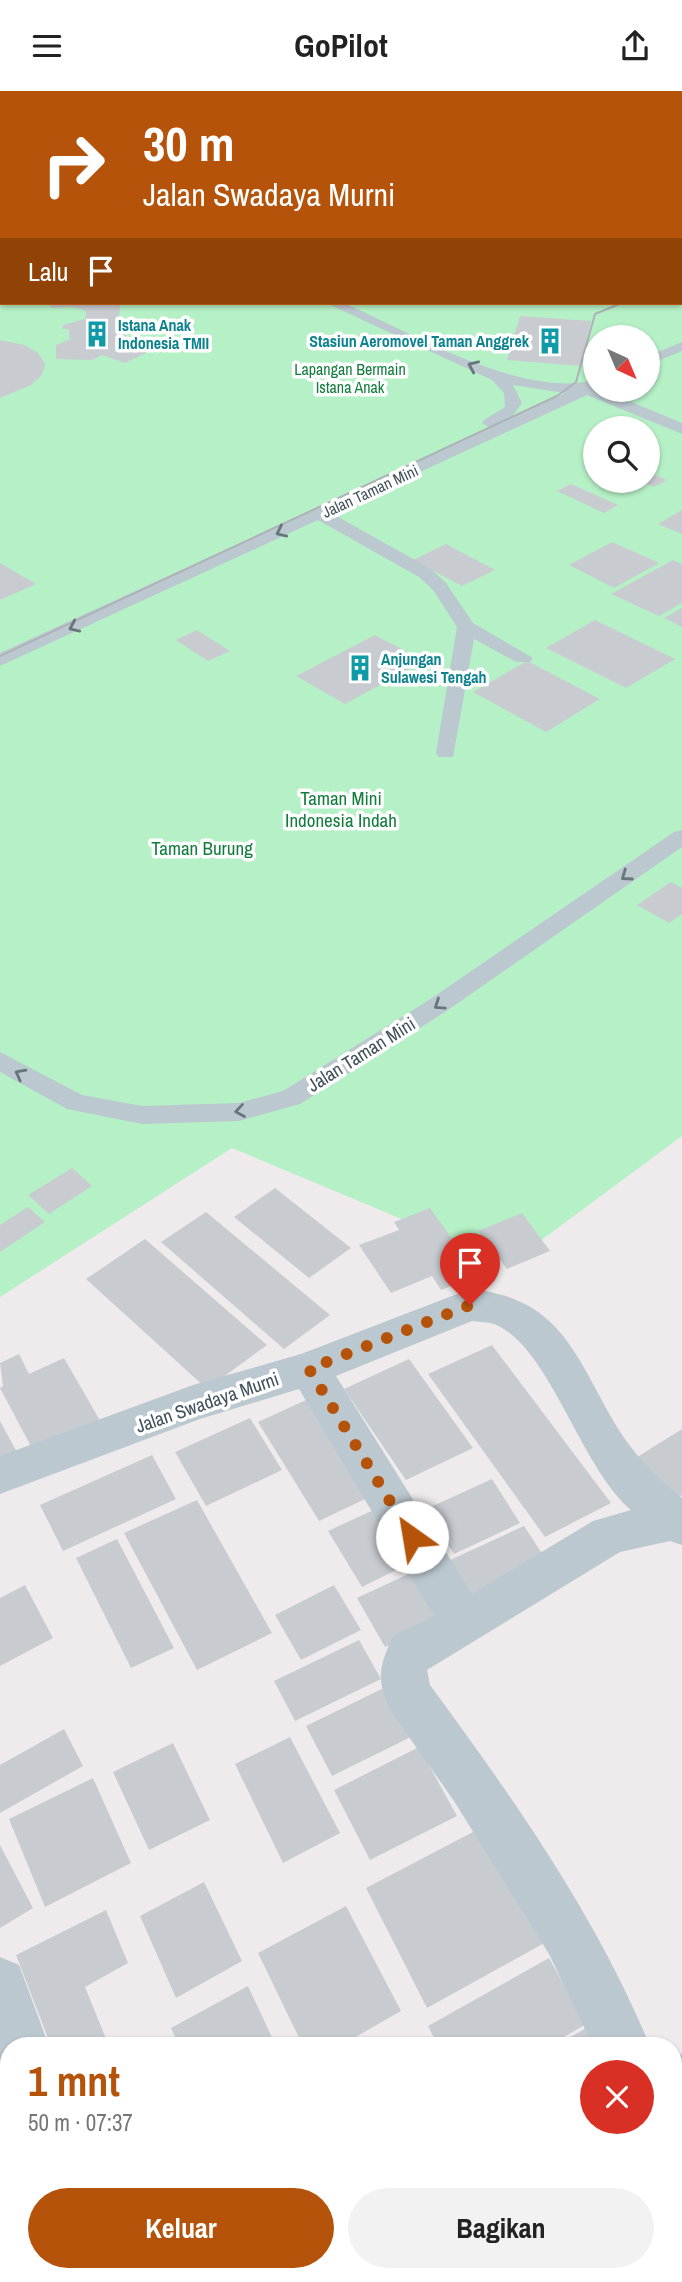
<!DOCTYPE html>
<html lang="id">
<head>
<meta charset="utf-8">
<style>
  :root { --surface:#fff; --page:#f2f2f2; --text:#222; --muted:#767676; --accent:#b45309 }
  body { margin:0; font-family:"Archivo Narrow",sans-serif; background:var(--page); color:var(--text); height:100vh; display:flex; flex-direction:column; font-size:26px; white-space:nowrap }
  * { box-sizing:border-box; margin:0 }
  p { font-size:23px; color:var(--muted) }
  .icon { flex:none; width:38px; height:38px; fill:none; stroke:currentColor; stroke-width:2; stroke-linecap:round; stroke-linejoin:round }
  .map { position:relative; flex:1; overflow:hidden }
  .drawer { position:absolute; left:0px; top:1946px; width:682px; height:245px; display:flex; flex-direction:column; background:var(--surface); border-radius:28px 28px 0 0; box-shadow:0 2px 5px #0004 }
  .drawer>* { flex:none }
  .hud { position:absolute; left:0px; top:0px; width:682px; height:214px; box-shadow:0 2px 5px #0004; background:#b45309; color:#fff; overflow:hidden }
  .needle { width:46px; rotate:136deg }
  .fabs { position:absolute; left:583px; top:234px; display:grid; gap:14px }
  .fabs a { display:grid; place-items:center; width:77px; height:77px; border-radius:50%; background:var(--surface); box-shadow:0 2px 5px #0004; font-size:35px }
  .pin { position:absolute; display:grid; place-items:center; width:60px; height:60px; color:#fff; margin:-72px -30px; border-radius:50% 50% 50% 0; rotate:-45deg; box-shadow:0 0 7px #0007 }
  .pin .icon { rotate:45deg }
  .me { position:absolute; width:77px; margin:-38px; rotate:328deg; stroke-linejoin:round; filter:drop-shadow(0 0 5px #0008) }
  .turn { display:flex; align-items:center; gap:24px; height:147px; padding:0 28px; font-size:32px }
  .turn .icon { width:91px; height:91px; stroke-width:2.5 }
  .turn b { display:block; font-size:49px; line-height:60px }
  .then { display:flex; align-items:center; height:66px; padding:0 28px; background:#0003; gap:14px; font-size:26px }
  .round { display:grid; place-items:center; flex:none; width:74px; height:74px; border-radius:37px; background:var(--page) }
  .headline { display:flex; align-items:center; justify-content:space-between; height:119px; padding:0 28px }
  h1 { font-size:42px; font-weight:700; line-height:52px; color:var(--accent) }
  .primary-button { display:flex; gap:14px; margin-top:auto; padding:14px 28px }
  .primary-button a { flex:1; height:80px; border-radius:42px; background:var(--accent); color:#fff; font-size:28px; font-weight:700; line-height:80px; text-align:center }
  .primary-button a+a { background:var(--page); color:var(--text) }
  header { display:flex; justify-content:space-between; align-items:center; height:91px; padding:0 28px; background:var(--surface); font-size:32px; font-weight:700 }
  .map>svg:first-child { display:block }
</style>
</head>
<body>
<header><svg class="icon" aria-label="menu" viewBox="0 0 24 24"><path d="M4 6h16M4 12h16M4 18h16"/></svg>GoPilot<svg class="icon" aria-label="share" viewBox="0 0 24 24"><path d="M12 15V3M7 8l5-5 5 5M5 13v7h14v-7"/></svg></header>
<div class="map">
<svg width="682" height="2191" viewBox="0 0 682 2191">
  <rect width="100%" height="100%" fill="#efebec"/>
  <path fill="#b6f0c6" fill-rule="evenodd" d="M0,0h682v1045l-173,128 -277,-116 -232,149zM2,2h679v210h-679zM595,247h53v52h-53zM595,338h53v52h-53z"/>
  <path fill="#c8ccd1" d="M49,212l71,2 -1,14h16l-1,4 -8,1v17l26,9 -27,13 -23,-8 -10,5 -36,-1v-14l17,-7h-4v-9h-6v-4l22,-6 1,-8 -12,-4 -23,1z
    M520,225l71,5 -10,45 -74,-6z
    M0,249l24,5 14,8 7,11 -3,11 -11,10 -31,13z
    M648,381l19,8 -13,7 -13,-6h7z
    M571,393l47,21 -14,8 -47,-22z
    M682,419v24l-24,-10z
    M612,451l47,21 -45,25 -45,-23z
    M446,453l49,26 -33,16 -49,-26z
    M673,469l9,4v39l-23,13 -48,-22z
    M0,472l36,21 -36,16z
    M682,517v19l-18,-9z
    M595,529l80,39 -49,29 -80,-40z
    M197,539l33,21 -22,10 -32,-21z
    M375,544l49,26 -79,43 -49,-28z
    M527,570l73,38 -54,33 -73,-40z
    M671,791l11,6v26l-13,9 -32,-18z
    M72,1077l20,18 -43,28 -21,-19z
    M275,1097l76,60 -42,30 -75,-61z
    M28,1116l17,15 -45,30v-27z
    M430,1117l48,67 -37,15 -9,-14 -41,17 -32,-48 40,-15 -5,-8z
    M206,1121l124,103 -46,34 -123,-107z
    M522,1122l28,38 -43,18 -29,-38z
    M145,1148l122,106 -60,44 -121,-110z
    M492,1254l119,158 -66,34 -117,-163z
    M19,1263l10,20 35,-16 38,66 -67,30 -35,-66 3,-2 -3,-23z
    M409,1268l64,89 -67,32 -62,-91z
    M317,1304l63,97 -61,29 -61,-99z
    M250,1327l32,52 -76,36 -31,-54z
    M0,1330l18,33 -18,8z
    M682,1338v66l-9,6 -39,-42z
    M152,1364l24,44 -113,52 -23,-46z
    M492,1388l28,44 -66,31 -28,-45z
    M197,1409l75,133 -75,37 -73,-137z
    M380,1416l34,54 -52,26 -34,-56z
    M524,1435l23,35 -74,36 -23,-37z
    M117,1448l57,109 -43,20 -55,-110z
    M419,1478l29,48 -63,30 -28,-49z
    M25,1494l28,53 -53,28v-68z
    M334,1494l27,45 -60,30 -26,-45z
    M359,1549l22,39 -86,42 -21,-40z
    M396,1591l27,49 -91,45 -26,-50z
    M64,1638l19,37 -83,47v-48z
    M290,1646l50,96 -57,30 -48,-99z
    M173,1652l37,77 -61,30 -36,-78z
    M419,1656l38,69 -87,44 -36,-70z
    M93,1687l38,85 -86,44 -36,-88z
    M492,1731l65,114 -130,72 -61,-120z
    M0,1754l33,63 -33,20z
    M204,1791l38,79 -66,37 -36,-82z
    M346,1815l55,105 -61,35h-37l-45,-93z
    M106,1819l22,53 -43,24 24,59h-58l-35,-91z
    M549,1867l37,66 -37,22h-111l-10,-20z
    M248,1895l28,60h-97l-8,-18z
    M593,1933l12,22h-50z
    M682,1962v81l-8,-10v-63z
    M0,1981l9,23v19l-5,3 5,14v64l-9,5z
    M5,2120l4,11v51h16l-15,9h-10v-68z
    M116,2182h82l3,9h-82z
    M287,2182h81l4,9h-82z
    M411,2182h141l4,9h-141z"/>
  <g fill="none" stroke-linecap="round" stroke-linejoin="round">
    <path fill="#bbc8cf" fill-rule="evenodd" d="M265,0h13l-15,2z
      M492,0h15l-17,2z
      M2,128v9h-2v-8z
      M326,212h18c68,30 177,96 251,77v10h8l79,33v11l-95,-39 -256,118 100,56 15,14 27,40 60,35 -3,4h-14l-42,-23 -21,118h-14l-3,-4 21,-126 -24,-37 -14,-13 -101,-57 -318,146v-13l490,-225 -8,-5 2,-3 21,-13 -1,-14 -12,-13zM513,294l52,8 -54,25 11,-15z
      M682,251v9l-34,14v-9z
      M682,739v17l-237,165 -145,92 -61,17 -97,3 -75,-15 -67,-37v-20l82,43 60,11 97,-3 44,-12 146,-91 245,-168z"/>
    <path fill="#bbc8cf" fill-rule="evenodd" d="M470,1198c92,9 106,69 147,138 17,28 40,51 65,71v47l-12,-4 -50,11 -193,118 3,15c83,113 166,230 220,361h-57l-44,-92 -95,-153 -64,-91c-14,-32 -11,-43 3,-74l41,-20 -135,-227 -99,30 -200,75v-38l193,-71 108,-31zM472,1230c7,1 15,1 22,3 55,21 86,143 137,186l-38,11 -121,73 -136,-218z
      M0,1866l19,8 30,81h-40v23l-9,-7z
      M674,2057l8,3v87l-8,-3z
      M56,2182h69l1,2 -3,7h-70z
      M372,2182h60l3,9h-60z"/>
    <path stroke="#adb2b7" stroke-width="2" d="M0,565l557,-260 19,-14 19,-68 27,-11"/>
  </g>
  <defs><path id="oneway-chevron" d="M-2-3.5L2.5 0L-2 3.5" fill="none" stroke-width="1.6" stroke-linecap="round" stroke-linejoin="round" transform="scale(1.75)"/></defs>
  <g stroke="#67757d">
    <use href="#oneway-chevron" transform="translate(473 275) rotate(-156)"/>
    <use href="#oneway-chevron" transform="translate(281 441) rotate(155)"/>
    <use href="#oneway-chevron" transform="translate(74 536) rotate(156)"/>
    <use href="#oneway-chevron" transform="translate(626 785) rotate(145)"/>
    <use href="#oneway-chevron" transform="translate(439 914) rotate(146)"/>
    <use href="#oneway-chevron" transform="translate(20 983) rotate(-152)"/>
    <use href="#oneway-chevron" transform="translate(240 1020) rotate(171)"/>
  </g>
  <g fill="none" stroke-linecap="round" stroke-linejoin="round">
    <path stroke="#b45309" stroke-width="12" stroke-dasharray="0 21.6" d="M412,1446l-103,-168 161,-64"/>
  </g>
  <defs>
    <g id="building-bare" transform="scale(2.1)"><path d="M-4-6H4V6H1V3H-1V6H-4ZM-2.5-4.3h1.7v1.8h-1.7ZM.8-4.3h1.7v1.8H.8ZM-2.5-1h1.7V.8h-1.7ZM.8-1h1.7V.8H.8Z" fill="#0f9aa8" stroke="#fff" stroke-width="2.5" paint-order="stroke"/></g>
  </defs>
  <g fill-rule="evenodd">
    <use href="#building-bare" x="97" y="243"/>
    <use href="#building-bare" x="550" y="250"/>
    <use href="#building-bare" x="360" y="577"/>
  </g>
  <g text-anchor="middle" stroke-width="7" stroke-linejoin="round" paint-order="stroke">
    <g font-size="16" font-weight="bold" fill="#0d838f" stroke="#fff" text-anchor="start">
      <text x="118" y="240">Istana Anak<tspan x="118" dy="18">Indonesia TMII</tspan></text>
      <text x="529" y="256" text-anchor="end">Stasiun Aeromovel Taman Anggrek</text>
      <text x="381" y="574">Anjungan<tspan x="381" dy="18">Sulawesi Tengah</tspan></text>
    </g>
    <g font-size="16" fill="#127d3c" stroke="#fff">
      <text x="350" y="284">Lapangan Bermain<tspan x="350" dy="18">Istana Anak</tspan></text>
    </g>
    <g font-size="16" fill="#43515a" stroke="#fff">
      <text transform="translate(370 400) rotate(-25)" y="6">Jalan Taman Mini</text>
    </g>
    <g font-size="19" fill="#127d3c" stroke="#fff">
      <text x="341" y="714">Taman Mini<tspan x="341" dy="22">Indonesia Indah</tspan></text>
      <text x="202" y="764">Taman Burung</text>
    </g>
    <g font-size="19" fill="#43515a" stroke="#fff">
      <text transform="translate(361 963) rotate(-32)" y="7">Jalan Taman Mini</text>
      <text transform="translate(207 1311) rotate(-19)" y="7">Jalan Swadaya Murni</text>
    </g>
  </g>
</svg>
<div class="fabs">
<a><svg class="needle" viewBox="-14 -14 28 28"><path d="M0-13l5 13h-10z" fill="#e53935"/><path d="M0 13l5-13h-10z" fill="#767676"/></svg></a>
<a><svg class="icon" aria-label="search" viewBox="0 0 24 24"><circle cx="10" cy="10" r="6"/><path d="M15 15l6 6"/></svg></a>
</div>
<div class="pin" style="left:470px;top:1214px;background:#d93025"><svg class="icon" aria-label="arrive" viewBox="0 0 24 24"><path d="M6 21V4h12l-3 4 3 4H6"/></svg></div>
<svg class="me" style="left:412px;top:1446px" viewBox="-20 -20 40 40"><circle r="19" fill="#fff"/><path d="M0-13L10 11 0 6-10 11z" fill="#b45309"/></svg>
<div class="hud">
<div class="turn"><svg class="icon" aria-label="right" viewBox="0 0 24 24"><path d="M7 20v-9h11M14 6l5 5-5 5"/></svg><div><b>30 m</b>Jalan Swadaya Murni</div></div>
<div class="then">Lalu<svg class="icon" aria-label="arrive" viewBox="0 0 24 24"><path d="M6 21V4h12l-3 4 3 4H6"/></svg></div>
</div>
<section class="drawer">
<div class="headline"><div><h1>1 mnt</h1><p>50 m · 07:37</p></div><a class="round" style="background:#d93025;color:#fff"><svg class="icon" aria-label="close" viewBox="0 0 24 24"><path d="M6 6l12 12M18 6L6 18"/></svg></a></div>
<div class="primary-button"><a>Keluar</a><a>Bagikan</a></div>
</section>
</div>
</body>
</html>
